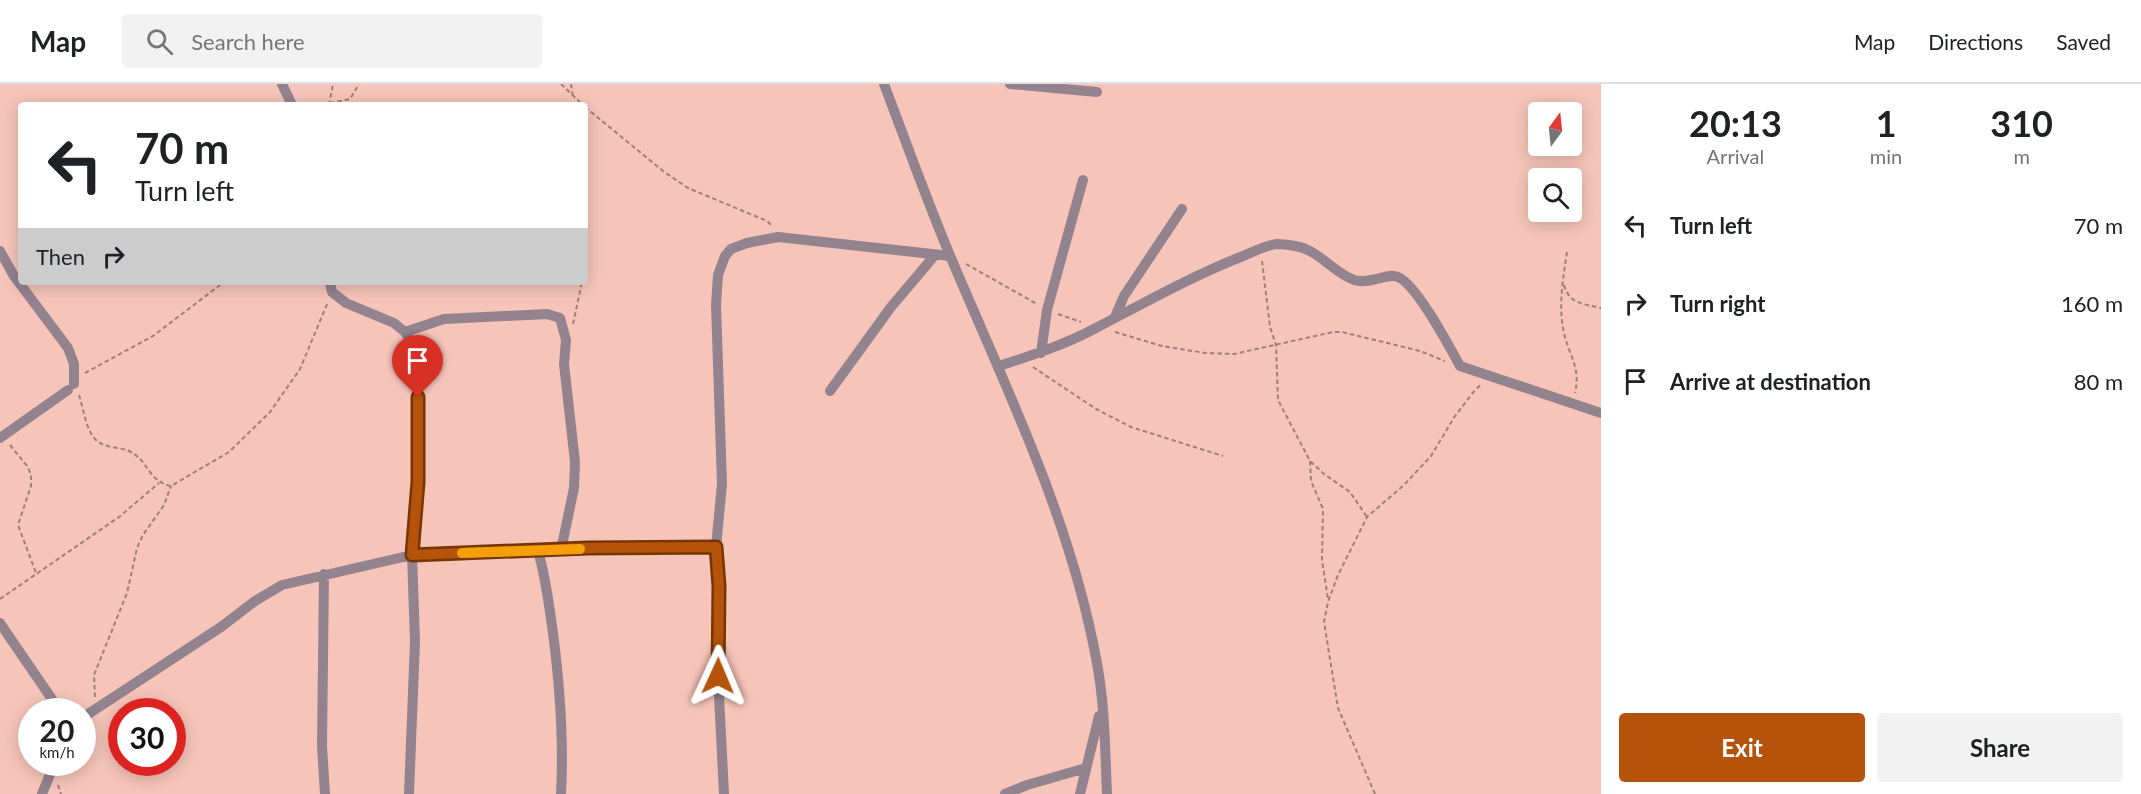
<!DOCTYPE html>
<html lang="en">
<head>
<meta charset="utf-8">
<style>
  :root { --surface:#fff; --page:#f2f2f2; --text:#202124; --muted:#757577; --line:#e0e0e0; --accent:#b45309 }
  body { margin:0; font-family:Lato,sans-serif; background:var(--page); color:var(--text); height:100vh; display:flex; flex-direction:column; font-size:22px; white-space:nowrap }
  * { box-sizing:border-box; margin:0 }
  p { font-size:20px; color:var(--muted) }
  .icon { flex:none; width:33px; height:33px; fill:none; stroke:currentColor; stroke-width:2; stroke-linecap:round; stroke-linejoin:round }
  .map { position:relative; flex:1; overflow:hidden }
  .side { display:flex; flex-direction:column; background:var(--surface); width:540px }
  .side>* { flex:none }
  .guide { position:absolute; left:18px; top:18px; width:570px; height:183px; border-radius:6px; box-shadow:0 3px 15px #0003; background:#fff; color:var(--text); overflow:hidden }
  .needle { width:39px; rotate:15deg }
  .controls { position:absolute; left:1528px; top:18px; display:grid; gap:12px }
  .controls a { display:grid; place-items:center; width:54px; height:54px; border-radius:6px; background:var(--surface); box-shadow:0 3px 15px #0003; font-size:30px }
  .speed { position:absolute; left:18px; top:614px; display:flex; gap:12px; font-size:30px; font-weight:700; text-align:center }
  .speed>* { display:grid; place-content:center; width:78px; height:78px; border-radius:50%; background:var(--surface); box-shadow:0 3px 15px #0003; line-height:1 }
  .speed small { font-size:15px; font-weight:400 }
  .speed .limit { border:9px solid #d22; background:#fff; color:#111 }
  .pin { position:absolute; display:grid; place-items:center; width:51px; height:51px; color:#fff; margin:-62px -26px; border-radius:50% 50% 50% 0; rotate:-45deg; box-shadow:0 0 6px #0007 }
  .pin .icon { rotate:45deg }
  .me { position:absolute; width:66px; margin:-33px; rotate:1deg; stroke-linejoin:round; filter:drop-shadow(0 0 4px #0008) }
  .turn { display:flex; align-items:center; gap:21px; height:126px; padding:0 18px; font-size:27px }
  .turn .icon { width:78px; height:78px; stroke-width:2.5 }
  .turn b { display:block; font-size:42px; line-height:51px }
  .then { display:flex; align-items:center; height:57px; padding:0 18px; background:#0003; gap:12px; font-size:22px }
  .eta { display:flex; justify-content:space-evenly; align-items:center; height:102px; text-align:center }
  .eta b { font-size:36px; font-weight:700; line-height:42px }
  .cta { display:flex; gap:12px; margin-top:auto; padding:12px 18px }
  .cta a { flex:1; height:69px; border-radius:6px; background:var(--accent); color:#fff; font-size:24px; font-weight:700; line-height:69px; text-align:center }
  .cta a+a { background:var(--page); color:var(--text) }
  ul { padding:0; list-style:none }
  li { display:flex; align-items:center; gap:18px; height:78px; padding:0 18px }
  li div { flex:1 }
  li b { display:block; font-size:22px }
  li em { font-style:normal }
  header { display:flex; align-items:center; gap:36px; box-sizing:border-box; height:84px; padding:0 30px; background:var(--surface); border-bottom:2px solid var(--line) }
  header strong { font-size:28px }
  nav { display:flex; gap:33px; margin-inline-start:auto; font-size:21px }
  .search { width:420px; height:54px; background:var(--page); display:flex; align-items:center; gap:15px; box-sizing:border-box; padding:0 21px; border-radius:6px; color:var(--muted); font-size:22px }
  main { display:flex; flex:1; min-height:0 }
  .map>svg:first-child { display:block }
</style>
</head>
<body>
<header>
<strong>Map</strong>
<div class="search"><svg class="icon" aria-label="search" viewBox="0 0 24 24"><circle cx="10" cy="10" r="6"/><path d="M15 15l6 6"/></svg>Search here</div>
<nav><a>Map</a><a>Directions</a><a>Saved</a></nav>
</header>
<main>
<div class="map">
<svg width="1601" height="710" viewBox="0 0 1601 710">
  <rect width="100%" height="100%" fill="#f6c4b9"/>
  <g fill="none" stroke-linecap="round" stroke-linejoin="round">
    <path stroke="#a17e77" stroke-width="2" stroke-dasharray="4.5 3" stroke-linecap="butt" d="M561,0l22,21
      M571,0l2,13
      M330,19l20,-4 9,-15
      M329,21l4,-21
      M585,23l78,64 25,17 79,33 6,6
      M585,43l2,-18
      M1567,168c-4,27 -9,54 -3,81 5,23 17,34 11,60
      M1262,177l8,66 6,18 2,55 32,61 14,13 26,18 17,25
      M966,180l71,40
      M1564,201c5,19 20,19 37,23
      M1058,230l23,8
      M573,240l9,-42
      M1115,248l47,14 43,7 29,1 99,-22h9l78,19 25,10
      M1033,283l63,42 35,18 92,29
      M85,289l68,-37 71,-54
      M79,311c4,12 6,29 13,40 8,14 25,11 37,16 20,9 17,29 42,35l58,-34 41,-40 30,-43 28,-67
      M10,361l17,21 4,8v12l-13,39 18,48
      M1310,377l1,20 12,28 -1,51 6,39
      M0,515l119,-82 40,-34
      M95,613l-1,-22 33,-82 10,-45 6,-13 21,-30 7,-19
      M58,701l3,9
      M1375,710l-37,-86 -14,-86 4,-20 10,-27 29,-58 37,-32 27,-29 24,-40 20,-26 7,-6"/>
    <path stroke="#93838f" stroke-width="10" d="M282,0l10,21
      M884,0c22,58 43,117 67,174 55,130 119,260 145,400 9,45 9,91 11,136
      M1010,0l87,8
      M0,167l14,25 54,72 6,16v20
      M330,198l2,10 14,11 48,20 11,9 8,13 5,31v106l-6,73 3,86 -6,153
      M1115,233l9,-21 58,-87
      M405,248l39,-13 103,-5 13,4 6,22 -2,24 11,98 -1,26 -13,62
      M1041,269l6,-43 36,-130
      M999,282c34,-11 65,-21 97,-38 48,-25 96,-52 147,-72 10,-4 23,-11 34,-12 6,0 13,1 18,2 23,3 37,26 59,34 17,5 34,-8 44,-3 19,8 51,69 62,89l141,47
      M830,307l61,-84 44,-52
      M0,354l68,-48
      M538,467c8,27 11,54 15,82 7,54 11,106 8,161
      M324,490l-2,172 3,48
      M0,539l60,88
      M82,634l139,-91 34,-26 27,-16 130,-30 176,-7 128,-1
      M42,710l13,-32
      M724,710l-6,-118 1,-90 -3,-39 6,-63 -6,-179 2,-30 7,-19 6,-7 16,-6 31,-6 172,19
      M1005,710l22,-9 59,-17
      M1080,710l19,-78"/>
  </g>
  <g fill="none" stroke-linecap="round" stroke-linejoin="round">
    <g stroke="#753606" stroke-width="15">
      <path id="route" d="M418,313v85l-6,73 176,-7 128,-1 3,39 -1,90"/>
    </g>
    <use href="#route" stroke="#b45309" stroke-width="10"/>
    <path stroke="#f59e0b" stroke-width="10" d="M462,469l118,-4"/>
  </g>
</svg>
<div class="controls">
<a><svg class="needle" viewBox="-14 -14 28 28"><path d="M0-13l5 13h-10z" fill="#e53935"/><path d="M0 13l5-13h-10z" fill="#757577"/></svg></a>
<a><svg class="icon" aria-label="search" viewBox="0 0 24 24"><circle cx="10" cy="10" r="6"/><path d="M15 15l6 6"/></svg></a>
</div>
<div class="speed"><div>20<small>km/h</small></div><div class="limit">30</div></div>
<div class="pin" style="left:418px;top:313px;background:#d93025"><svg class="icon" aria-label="arrive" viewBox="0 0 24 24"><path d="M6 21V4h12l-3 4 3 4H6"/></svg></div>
<svg class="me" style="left:718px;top:592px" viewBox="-20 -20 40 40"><path d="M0-17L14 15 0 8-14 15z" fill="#b45309" stroke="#fff" stroke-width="4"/></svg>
<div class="guide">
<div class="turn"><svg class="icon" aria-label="left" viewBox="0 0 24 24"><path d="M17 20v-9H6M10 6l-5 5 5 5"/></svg><div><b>70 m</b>Turn left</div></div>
<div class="then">Then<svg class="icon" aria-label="right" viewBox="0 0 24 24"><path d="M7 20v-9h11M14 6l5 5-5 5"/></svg></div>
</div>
</div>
<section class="side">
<div class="eta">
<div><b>20:13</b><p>Arrival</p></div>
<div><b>1</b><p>min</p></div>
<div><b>310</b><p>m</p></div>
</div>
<ul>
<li><svg class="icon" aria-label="left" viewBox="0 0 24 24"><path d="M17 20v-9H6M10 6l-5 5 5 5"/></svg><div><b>Turn left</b></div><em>70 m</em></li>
<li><svg class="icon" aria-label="right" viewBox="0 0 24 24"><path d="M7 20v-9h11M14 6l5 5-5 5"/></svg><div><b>Turn right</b></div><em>160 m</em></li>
<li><svg class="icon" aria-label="arrive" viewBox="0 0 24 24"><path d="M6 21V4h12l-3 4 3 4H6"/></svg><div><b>Arrive at destination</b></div><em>80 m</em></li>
</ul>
<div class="cta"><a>Exit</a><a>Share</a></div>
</section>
</main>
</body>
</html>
